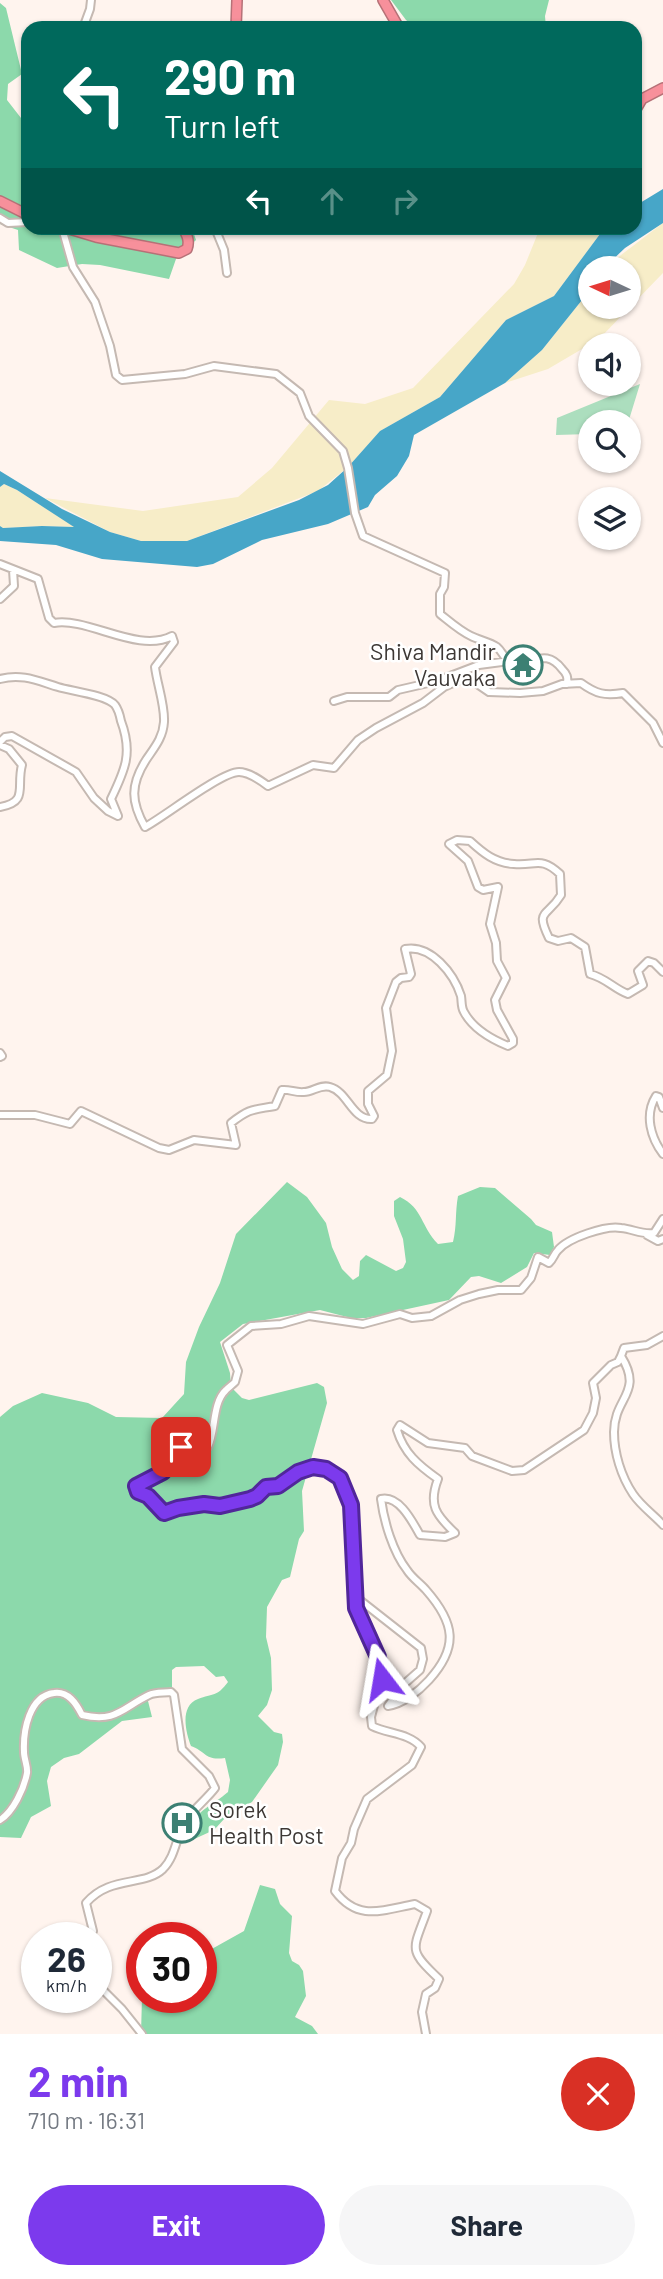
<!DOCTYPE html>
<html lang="en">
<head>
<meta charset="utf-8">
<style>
  :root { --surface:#fff; --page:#f6f6f7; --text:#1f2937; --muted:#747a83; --accent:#7c3aed }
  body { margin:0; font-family:Barlow,sans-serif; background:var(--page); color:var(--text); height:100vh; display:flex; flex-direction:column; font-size:26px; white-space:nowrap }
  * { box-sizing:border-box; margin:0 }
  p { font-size:23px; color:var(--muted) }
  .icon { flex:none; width:38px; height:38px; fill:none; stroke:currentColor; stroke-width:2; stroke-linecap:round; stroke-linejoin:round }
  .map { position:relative; height:2034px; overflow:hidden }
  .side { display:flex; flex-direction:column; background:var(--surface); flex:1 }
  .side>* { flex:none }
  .top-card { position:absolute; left:21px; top:21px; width:621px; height:214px; border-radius:21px; box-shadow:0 2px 5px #0004; background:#00695c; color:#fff; overflow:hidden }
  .needle { width:46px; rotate:274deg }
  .buttons { position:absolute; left:578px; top:256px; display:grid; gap:14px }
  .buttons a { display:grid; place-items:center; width:63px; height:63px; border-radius:50%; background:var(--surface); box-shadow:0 2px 5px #0004; font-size:35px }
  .speed { position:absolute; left:21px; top:1922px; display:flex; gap:14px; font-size:35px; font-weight:700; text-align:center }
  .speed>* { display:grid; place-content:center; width:91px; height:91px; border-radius:50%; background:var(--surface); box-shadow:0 2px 5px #0004; line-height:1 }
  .speed small { font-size:18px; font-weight:400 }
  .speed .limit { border:10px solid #d22; background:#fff; color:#111 }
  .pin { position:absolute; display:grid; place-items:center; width:60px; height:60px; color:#fff; margin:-30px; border-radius:14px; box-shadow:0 4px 10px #0006 }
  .me { position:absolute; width:77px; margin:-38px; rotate:346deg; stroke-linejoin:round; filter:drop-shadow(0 0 5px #0008) }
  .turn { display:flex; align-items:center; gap:24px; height:147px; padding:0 28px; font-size:32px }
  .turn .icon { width:91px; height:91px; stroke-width:2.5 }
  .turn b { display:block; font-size:49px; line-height:60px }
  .lanes { display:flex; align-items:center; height:66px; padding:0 28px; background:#0003; justify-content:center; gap:35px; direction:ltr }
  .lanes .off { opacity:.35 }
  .round { display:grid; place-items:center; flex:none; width:74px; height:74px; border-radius:37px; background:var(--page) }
  .headline { display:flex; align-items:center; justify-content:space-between; height:119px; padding:0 28px }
  h1 { font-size:42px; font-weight:700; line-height:52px; color:var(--accent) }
  .button { display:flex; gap:14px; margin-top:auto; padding:14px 28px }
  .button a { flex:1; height:80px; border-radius:42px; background:var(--accent); color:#fff; font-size:28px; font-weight:700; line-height:80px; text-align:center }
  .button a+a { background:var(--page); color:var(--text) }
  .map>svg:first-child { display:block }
</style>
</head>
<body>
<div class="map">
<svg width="663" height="2034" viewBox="0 0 663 2034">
  <rect width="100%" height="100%" fill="#fff4ee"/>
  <path fill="#acdebe" d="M640,384l-12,39 -38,-1v12l-34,1 1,-17z"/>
  <path fill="#8cd9ab" d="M391,0h158l-4,16 1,12h-130l-10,-8z
    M0,3l6,5 16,66 -14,10 -1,16 21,27v101h164l4,12 -20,19 -7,20 -69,-14 -18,-1 -25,4 -38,-18 -1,-20 -18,-6z
    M287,1182l20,15 19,26 6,24 10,22 11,11 6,-4 1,-15 6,-6 30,16 7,-3 3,-6 -3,-23 -9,-23v-15l6,-4c23,11 21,30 38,47l15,-2c4,-16 2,-30 5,-46l22,-9 15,1 36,31 5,6 16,7 2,15 -4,8 -16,-2 -7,14 -26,16 -22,-7 -8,1 -22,23 -83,18h-15l-31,-8 -77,14 -23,18 10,31 1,14 11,11 7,2 68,-17 7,4 3,16 -25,88 2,40 -5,8 -9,38 -8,3 -15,27 -1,30 5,21 1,32 -5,15 -9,11 16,16 8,2 1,8 -5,23 -26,37 -27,16 -11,12 -24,11c-6,-25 22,-35 38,-49l2,-12 -5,-22c-20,3 -18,-6 -34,-12 -5,-13 -12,-40 7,-47 15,-6 19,-2 30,-17l-4,-6 -8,1 -12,-11 -28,1 -4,3v18l-26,5 6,24 -30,4 -43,33 -15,4 -13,9 -4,14 4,25 -20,11 -10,21 -21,-1v-420l13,-11 29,-13 46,10 28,14 46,1 22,-24 2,-32 13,-35 21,-44 16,-49z
    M260,1885l15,4 5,15 12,12 -3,37 3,8 7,4 4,6 3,25 -11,21 17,9 6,8h-177l1,-37h59v-42l43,-24z"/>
  <path fill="#f7edc8" d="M663,223v50l-64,66 -51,30 -43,14 37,-33 48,-60v16h38v-38h-24z
    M540,228l60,6 -46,62 -48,24 -66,77 -60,34 -32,36 -30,24 -131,50h-46l-31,-9 -65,-34 98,13 95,-14 34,-29 57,-68 36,4 48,-16 101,-104 11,-19z
    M4,484l13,6 58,37 -33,-1 -39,2 -3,-2v-39z"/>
  <path fill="#47a6c8" d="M663,189v34l-38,25 -21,20h-14v22l-48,60 -37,33 -91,52 -5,21 -12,20 -22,19 -7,12 -40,17 -66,16 -49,24 -16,3 -95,-8 -46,-14 -56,-4v-15l3,2 39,-2 32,1 -57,-37 -13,-6 -4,3v-16l62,38 48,23 31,9h46l112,-41 29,-15 20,-18 32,-36 60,-34 66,-77 48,-24 46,-62 7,-6h28v-22z"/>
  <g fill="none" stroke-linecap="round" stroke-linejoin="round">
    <g stroke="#c5b9b2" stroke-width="10">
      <path id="minor" d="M83,28l7,-19 1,-9
        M0,218l8,5 20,-1
        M62,228l11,39 22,35 15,44 6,29 6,5 63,-6 29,-8 62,8 24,19 9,23 34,35 5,17 7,45 8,23 82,37 -1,14 -4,7v20c10,8 20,17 31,22 8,4 19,6 26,11 6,5 6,12 15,14 20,5 33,-14 50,8 5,5 6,8 5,15
        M215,228l9,22 3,23
        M0,564l38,15 11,39 5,5c34,-6 84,31 118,13l2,6 -19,25c2,17 10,38 9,55 -1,16 -10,26 -18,38 -16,25 -15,42 -1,67 19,-10 76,-55 94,-55 10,0 21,8 29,14l45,-21 21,3 24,-28 18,-12 47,-25 21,-16 23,-10 22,15 31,1 23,-2 19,-7 19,-1c15,11 24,13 42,10l30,30 10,20
        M0,599l14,-13 -1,-16
        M0,679c22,-6 38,2 58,8 13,4 49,8 57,18 3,4 5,11 6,16 12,32 4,49 -10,78l7,17 -10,-5 -14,-13 -18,-26 -64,-36 -7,1 -5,5
        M334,701l13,-4h42l9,-7 39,-9 42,-16 31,-4
        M0,745l9,4 13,16c-6,22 7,37 -22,42
        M0,1053l2,3 -2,1
        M663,1108l-4,-11 -3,-1c-12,19 -5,42 7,58
        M0,1115h35l35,9 11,-13 78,37 10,2 25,-10 42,5 -5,-22c19,-15 22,-13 44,-17l7,-16c7,-1 14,3 22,2 9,0 16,-8 26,-5 18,5 22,33 42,32l2,-3 -6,-12v-13l19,-16 5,-24 -6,-43 10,-26 5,-4 8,-1 2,-3 -6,-25c26,-5 49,25 56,47 1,6 0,11 3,16 9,17 27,27 44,34l5,-3v-4l-16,-29 -2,-10 11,-22 -9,-17 -1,-18 -6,-19 8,-37 -15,3 -5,-3 -10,-26 -19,-17 8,-4 13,1c13,12 25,22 44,23 22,2 27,-8 46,10l1,21c-14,23 -26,14 -12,43l9,3 13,-3 14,9 5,27c16,4 24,15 38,20l15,-9 -5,-14 10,-10 6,2 9,9
        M647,1235l11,6 5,-2
        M663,1336l-16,9 -23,3 -3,8c23,37 -7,41 -7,76 0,21 7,44 19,62 8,12 21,21 30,31
        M356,1597l65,51 2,11 -3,11 -17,15 -15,21c15,-2 31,-15 41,-26 30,-33 26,-57 -3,-90 -6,-7 -14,-12 -19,-20 -14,-18 -23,-48 -26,-71 18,-4 31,22 39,36l25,2 10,-4c-19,-18 -27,-28 -17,-54 -20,-14 -34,-26 -41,-49l3,-5 28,18 37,5 7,8 40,15 12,-1 60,-40 9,-17 3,-15 -3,-15 18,-18 7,-3 3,-6
        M0,1820c13,-8 24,-31 27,-47 1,-6 -3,-14 -3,-21 -1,-21 5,-56 30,-59 14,-2 22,10 28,22 34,8 40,-7 67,-20 6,-3 15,-2 22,-3l3,3 8,54 27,27 6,12c-8,11 -27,26 -32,37 -7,14 -8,32 -20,44 -19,18 -53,6 -77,34l7,28 -8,6
        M96,1983l26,26 20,25
        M426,2034l-4,-22 4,-18 9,-6 4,-9c-32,-30 -26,-29 -12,-68l-12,-7c-32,6 -57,18 -80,-13l7,-33 9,-15 3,-14 13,-30 45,-34 9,-18c-12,-14 -33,-13 -49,-21l-1,-9 10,-38 -3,-22 -22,-49 -5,-103 -11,-27 -14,-9 -13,-2 -15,5 -20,14 -12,1 -9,9 -7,3 -30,7 -16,-2 -26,4 -14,5 -16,-17 -10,-4 -2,-6 27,-14 18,-25h27c8,-17 4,-44 18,-57 3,-3 6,-5 9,-8l3,-11 -11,-26 24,-19 30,-2 28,-8 54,8 37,-10 12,4 19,-2 29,-16 19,-6 19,-4h23l10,-12 7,-21 11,6c5,-5 5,-9 9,-13 10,-12 48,-25 63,-22 12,1 21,7 33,5l9,-14"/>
    </g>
    <g stroke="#b67177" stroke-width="12">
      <path id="highway" d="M383,0l16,28
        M236,28l1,-28
        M635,111l7,-12 21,-11
        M0,201l28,14
        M66,228l30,9 83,16 8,-4c3,-8 0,-14 -4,-21"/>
    </g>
    <use href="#minor" stroke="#fff" stroke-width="6"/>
    <use href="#highway" stroke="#f7909b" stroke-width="9"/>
  </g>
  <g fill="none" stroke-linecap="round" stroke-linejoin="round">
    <g stroke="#51269a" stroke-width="18">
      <path id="route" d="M181,1447l-18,25 -27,14 2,6 10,4 16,17 14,-5 26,-4 16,2 30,-7 7,-3 9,-9 12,-1 20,-14 15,-5 13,2 14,9 11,27 5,103 22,49 4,22"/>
    </g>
    <use href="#route" stroke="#7c3aed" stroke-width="12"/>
  </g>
  <defs>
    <g id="temple-ring" transform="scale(2.0125)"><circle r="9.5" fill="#fff" stroke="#3c8073" stroke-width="1.5"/><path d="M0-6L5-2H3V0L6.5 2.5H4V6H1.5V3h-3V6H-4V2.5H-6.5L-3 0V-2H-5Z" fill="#3c8073"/></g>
    <g id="hospital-ring" transform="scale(2.0125)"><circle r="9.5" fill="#fff" stroke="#3c8073" stroke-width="1.5"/><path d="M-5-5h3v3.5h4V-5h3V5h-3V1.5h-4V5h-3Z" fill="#3c8073"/></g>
  </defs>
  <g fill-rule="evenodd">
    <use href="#temple-ring" x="523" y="665"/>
    <use href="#hospital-ring" x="182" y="1823"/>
  </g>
  <g text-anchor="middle" stroke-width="5" stroke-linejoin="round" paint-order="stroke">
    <g font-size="23" fill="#3d3835" stroke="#fff" text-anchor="end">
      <text x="496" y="660">Shiva Mandir<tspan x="496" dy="26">Vauvaka</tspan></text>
      <text x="209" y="1818" text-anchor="start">Sorek<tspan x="209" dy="26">Health Post</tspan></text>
    </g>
  </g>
</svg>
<div class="buttons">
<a><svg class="needle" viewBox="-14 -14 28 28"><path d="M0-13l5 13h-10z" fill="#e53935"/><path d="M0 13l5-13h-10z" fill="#747a83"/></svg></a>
<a><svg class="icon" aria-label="sound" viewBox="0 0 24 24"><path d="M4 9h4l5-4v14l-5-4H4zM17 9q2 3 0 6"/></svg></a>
<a><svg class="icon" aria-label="search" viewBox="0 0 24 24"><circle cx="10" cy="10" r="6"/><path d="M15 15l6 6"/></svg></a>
<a><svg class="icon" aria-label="layers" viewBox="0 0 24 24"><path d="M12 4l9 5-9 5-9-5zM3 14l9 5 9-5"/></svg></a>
</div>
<div class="speed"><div>26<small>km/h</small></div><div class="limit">30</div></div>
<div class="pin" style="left:181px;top:1447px;background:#d93025"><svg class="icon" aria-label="arrive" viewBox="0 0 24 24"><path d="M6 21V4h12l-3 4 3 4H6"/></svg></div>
<svg class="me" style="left:382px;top:1679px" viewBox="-20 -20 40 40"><path d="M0-17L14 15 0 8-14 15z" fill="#7c3aed" stroke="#fff" stroke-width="4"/></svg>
<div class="top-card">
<div class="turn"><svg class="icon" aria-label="left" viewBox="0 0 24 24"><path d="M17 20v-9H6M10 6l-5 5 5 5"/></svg><div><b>290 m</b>Turn left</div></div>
<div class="lanes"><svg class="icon" aria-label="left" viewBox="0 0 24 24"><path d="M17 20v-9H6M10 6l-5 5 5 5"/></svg><svg class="icon off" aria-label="ahead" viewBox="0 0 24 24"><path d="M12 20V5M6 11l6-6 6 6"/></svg><svg class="icon off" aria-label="right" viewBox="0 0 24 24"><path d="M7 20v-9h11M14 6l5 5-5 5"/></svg></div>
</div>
</div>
<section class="side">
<div class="headline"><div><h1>2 min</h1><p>710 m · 16:31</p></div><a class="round" style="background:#d93025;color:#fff"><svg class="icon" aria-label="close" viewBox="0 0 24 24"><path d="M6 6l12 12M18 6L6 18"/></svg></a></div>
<div class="button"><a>Exit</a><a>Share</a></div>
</section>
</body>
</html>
